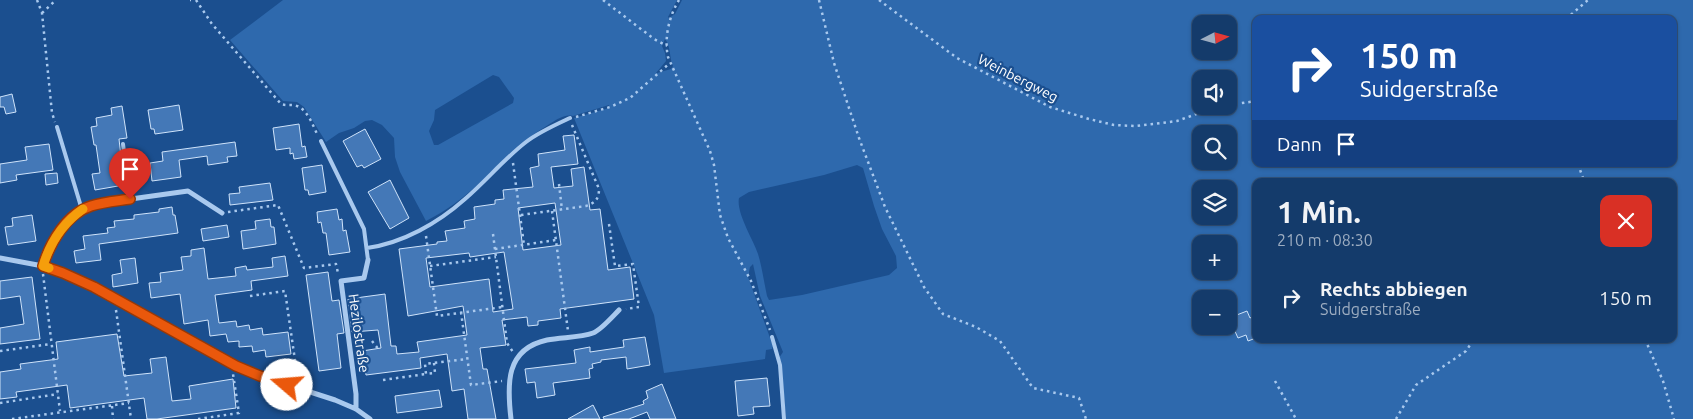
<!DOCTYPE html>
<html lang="de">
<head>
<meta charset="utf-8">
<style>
  :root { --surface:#143b6b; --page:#214673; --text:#f1f3f6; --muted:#9dadc1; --line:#33557e }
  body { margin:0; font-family:Ubuntu,sans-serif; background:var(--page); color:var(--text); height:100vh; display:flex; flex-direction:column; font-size:19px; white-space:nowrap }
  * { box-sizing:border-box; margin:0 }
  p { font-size:16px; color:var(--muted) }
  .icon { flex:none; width:28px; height:28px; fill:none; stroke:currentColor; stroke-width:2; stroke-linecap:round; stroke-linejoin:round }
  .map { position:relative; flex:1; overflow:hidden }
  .panel { position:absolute; left:1252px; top:178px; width:425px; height:165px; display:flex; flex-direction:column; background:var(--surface); border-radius:10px; box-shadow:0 1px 4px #0004,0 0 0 1px var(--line) }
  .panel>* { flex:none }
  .guide { position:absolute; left:1252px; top:15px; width:425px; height:152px; border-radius:10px; box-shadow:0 1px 4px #0004,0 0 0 1px var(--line); background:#1a4fa0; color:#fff; overflow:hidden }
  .needle { width:32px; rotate:84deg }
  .fabs { position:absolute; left:1192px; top:15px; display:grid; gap:10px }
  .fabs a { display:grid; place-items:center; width:45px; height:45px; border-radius:10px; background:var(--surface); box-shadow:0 1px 4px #0004,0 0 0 1px var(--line); font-size:25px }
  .pin { position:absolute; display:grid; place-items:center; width:42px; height:42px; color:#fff; margin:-51px -21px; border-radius:50% 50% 50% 0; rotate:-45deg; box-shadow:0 0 5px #0007 }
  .pin .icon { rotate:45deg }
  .me { position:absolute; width:55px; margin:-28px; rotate:288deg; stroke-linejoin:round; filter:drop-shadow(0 0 4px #0008) }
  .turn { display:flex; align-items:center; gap:18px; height:105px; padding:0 25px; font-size:22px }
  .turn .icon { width:65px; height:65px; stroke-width:2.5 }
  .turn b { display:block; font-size:35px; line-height:42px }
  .then { display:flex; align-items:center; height:48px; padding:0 25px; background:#0003; gap:10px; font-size:19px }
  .round { display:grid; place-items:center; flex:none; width:52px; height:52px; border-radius:10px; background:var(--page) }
  .head { display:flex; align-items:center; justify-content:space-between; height:85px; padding:0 25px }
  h1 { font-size:30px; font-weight:700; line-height:38px }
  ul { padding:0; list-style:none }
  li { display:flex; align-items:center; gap:15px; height:70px; padding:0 25px }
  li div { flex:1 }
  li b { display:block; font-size:19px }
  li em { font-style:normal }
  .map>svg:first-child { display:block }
</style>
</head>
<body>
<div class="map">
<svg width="1693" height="419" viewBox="0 0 1693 419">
  <rect width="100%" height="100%" fill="#1b4f8f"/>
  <path fill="#2e69ad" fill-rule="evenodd" d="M283,0h394l-9,17 1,1 6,-4 7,-14h1011v419h-907l-5,-57 -2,-4 4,-6 -23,-56 -7,-32 -3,3 -2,10 25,69 -1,3 -6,1 -1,9 -101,14 -10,-58 -80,-197 35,-10v-3l-36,11c-8,-2 -15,3 -22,7 -14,9 -28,18 -41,30 -10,9 -19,21 -30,30 -17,15 -34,28 -54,38l-26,-49 -5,-15 -1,-19 -12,-13 -10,-5 -7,1 -11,7 -15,5 -13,9 -22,-35 -7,-5 -14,-1 -53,-61zM1256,19h418v145h-418zM1201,24h28v27h-28zM665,39c6,7 4,18 8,27l-2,3 -14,4h-1l10,-12 -1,-8 -3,-7zM493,75l6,2 15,21 -1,5 -75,42h-4l-5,-14 5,-11 1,-10zM1201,79h28v27h-28zM1201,134h28v27h-28zM857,165l6,3 11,38 8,23 14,27 1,12 -8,7 -87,20 -33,5 -2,-4c-3,-14 -5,-29 -9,-42 -5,-15 -22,-41 -19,-56l10,-6 75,-17zM1256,181h418v158h-418zM1201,189h28v27h-28zM1201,244h28v27h-28zM1201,299h28v27h-28z"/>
  <path fill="#4478b7" stroke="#cfe3fa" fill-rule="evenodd" d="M12,94l4,18 -10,2 -2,-7h-4v-10z
    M179,105l4,25 -28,4 -1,-5h-3l-3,-19z
    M122,106l5,32 -8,1 3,27 -6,1 2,19 -23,4 -3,-16 8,-1 -4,-28h-2l-3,-18 6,-1 -1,-8 16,-3 -1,-7z
    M299,124l3,23 3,-1 2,11 -13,2 -1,-6 -3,1v-6l-14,2 -3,-22z
    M365,129l16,30 -17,9 -2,-3 -5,2 -14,-26z
    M574,135l4,29 -27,3 3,21 19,-2 -2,-17 13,-2 6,43 10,-1 8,61 22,-3 4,32 -74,10 1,9 -23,3v4l-10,1 -1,-9 -25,3 4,25 -26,3 3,21h4l9,50h-28l-4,-30 -12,2 -5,-37 -27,4 1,10 -55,7 -4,-24 19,-3 -3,-18 -26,2 -4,-33 37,-5 6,52h5l1,8 22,-2 -2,-10 50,-7 -4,-29 -55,10 -9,-67 38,-5v-2l10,-1 -2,-10 20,-3 -1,-7 11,-2 -1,-12 21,-3v-4l9,-1 -1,-9 30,-3 -3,-19 9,-2 -1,-12 27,-4 -2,-14zM555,203l6,42 -38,5 -5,-42zM504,252l9,57 -20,3 -4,-33 -59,8 -4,-29 43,-5 1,4z
    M235,142l2,14 -10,1 1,5 -20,3 -1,-9 -28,4 2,17 -29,4 -2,-18 13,-2 -1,-9z
    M49,144l4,26 -37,5 1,5 -17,3v-19l27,-4 -2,-13z
    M322,165l4,27 -17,3 -1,-5h-3l-3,-22z
    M57,173l1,10 -12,2 -1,-11z
    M390,180l19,38 -19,11 -22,-37z
    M270,183l3,17 -43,5 -1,-11 11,-1 -1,-6z
    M172,207l1,8h2l3,18 -79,11 2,16 -25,3 -2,-12 11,-2 -2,-13 25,-3 -1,-5 8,-1 -1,-6 20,-2v-4l25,-3v-3z
    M337,209l2,11 3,-1 1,12 3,-1 4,22 -21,3 -3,-22h-3l-2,-11 -3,1 -1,-11z
    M32,215l4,26 -28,4 -3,-18 8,-1 -1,-8z
    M270,219l1,8h3l2,17 -33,5 -2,-18 15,-2 -1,-8z
    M227,225l2,12 -26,4 -2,-12z
    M204,248l4,31 28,-3 -1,-8 11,-2 1,4 26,-3 -1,-9 13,-2 3,20 -37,5 1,9 -37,5 4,28 17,-2 1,6 12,-2 1,5 12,-2 1,7 25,-3 3,22 -25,3 -1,-7 -12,2 -1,-6 -13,1v-6l-11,1 -2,-8 -16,2 -2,-16 -24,4 -4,-30 -29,4 -2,-15 12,-1 -1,-9 23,-3 -2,-13 10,-1v-6z
    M135,258l3,25 -25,4 -1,-12 10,-2 -2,-13z
    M328,272l4,29 7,-1 5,33 -7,1 4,34 -22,3 -13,-96z
    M32,277l8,62 -40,5v-16l24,-4 -4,-28 -20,3v-18z
    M1247,311l3,7 6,-3v23l-8,3 -2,-6 -8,3 -9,-20z
    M117,334l7,42 28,-3 -2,-14 16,-2 6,44 19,-2 -2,-13 44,-7 3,29 -79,11h-10l-3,-21 -74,10 -3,-23 -51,7 1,5 -17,2v-27l21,-3 -1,-5 38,-5 -2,-17z
    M645,337l5,28 -23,4 -1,-12 -25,3v2l-9,2 1,4 -4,1 1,9 -37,5 2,12 -18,3 -2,-16 -8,1 -2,-14 51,-6 -2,-13 16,-3v5l34,-5 -1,-7z
    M767,378l3,28 -17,1 1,7 -16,2 -3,-35z
    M662,384l14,35h-26l-3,-7 -18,7h-25l-1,-2 41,-13 -1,-3 5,-3 -2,-7z
    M439,390l3,17 -45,6 -2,-17z
    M593,405l7,14h-32z"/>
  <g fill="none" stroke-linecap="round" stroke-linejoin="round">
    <path stroke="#a9c9ee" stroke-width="2.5" stroke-dasharray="2.5 4" stroke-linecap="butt" d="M37,0l5,13 10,100 3,9
      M190,0h1
      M196,0l16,24 69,80c5,2 11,0 16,2 11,4 16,20 21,30
      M603,0l51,39 13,7
      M679,0c-10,16 -15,38 -11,57l42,94 4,14 6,50 8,23 23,43 19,49
      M819,0l15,63 25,75 26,69 39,80 19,27 33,13 24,14 33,47 46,10 7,21
      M879,0l78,58 93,49 39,12 25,6 20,1 20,-2 23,-3 36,-13 10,-2
      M42,13l14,-13
      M1566,19l22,-19
      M1229,105l27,-4
      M576,117l34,-10 20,-9 40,-35
      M513,163l11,82
      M1578,164l6,17
      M559,184l3,26
      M552,211l16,120
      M228,212l50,-7 26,63 32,-4 2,9
      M521,215l65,-9c9,-3 13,-7 13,-17l-27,-64
      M609,224l6,42 18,-2 6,43 -13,2
      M493,234l14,109 6,9
      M426,236l11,80 66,-9
      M495,249l61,-9
      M430,266l66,-9
      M43,274l17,137
      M250,296l35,-5 13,90
      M116,310l15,109
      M461,312l10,73 31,-4
      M1645,339l18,42 11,38
      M372,341l7,9
      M0,351l51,-7
      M434,363l1,10 -9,1 -1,-10 42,-5
      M383,380l43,-6
      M1275,381l21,38
      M0,403l58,-9
      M112,406l1,13
      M12,419l117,-16
      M198,419l41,-6 -6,-39
      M1396,419l20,-34 50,-34 8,-12"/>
    <path stroke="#a9c9ee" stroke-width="4" d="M57,127l25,83
      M321,141l43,88 4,31
      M123,144l7,55
      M367,248c36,-5 71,-25 98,-49 21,-18 39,-40 61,-57 13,-10 29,-17 44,-24
      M772,337l8,28 4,54"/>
    <path stroke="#a9c9ee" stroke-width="5" d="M0,258l43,8 20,7 31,14 154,85 87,28 21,9 14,10
      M43,266c8,-26 25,-53 52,-62l93,-13 34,22
      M356,409v-15l-15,-113 23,-3 4,-18
      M511,419c-4,-34 -6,-70 36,-79 14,-3 33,-2 46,-7 8,-3 20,-17 26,-23"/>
  </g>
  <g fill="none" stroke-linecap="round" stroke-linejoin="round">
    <g stroke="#983908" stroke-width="12">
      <path id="route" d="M130,199c-13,2 -27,3 -39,7 -25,8 -41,37 -48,60l20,7 31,14 142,79 24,10 27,9"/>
    </g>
    <use href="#route" stroke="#ea580c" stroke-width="9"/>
    <path stroke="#f59e0b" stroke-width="9" d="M49,268l-6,-2c7,-23 20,-43 40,-57"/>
  </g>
  <g text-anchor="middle" stroke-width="4.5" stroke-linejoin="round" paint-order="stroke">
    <g font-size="14" fill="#fff" stroke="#1b4f8f">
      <text transform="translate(1018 78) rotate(27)" y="5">Weinbergweg</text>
      <text transform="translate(359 333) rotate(82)" y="5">Hezilostraße</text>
    </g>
  </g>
</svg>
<div class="fabs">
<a><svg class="needle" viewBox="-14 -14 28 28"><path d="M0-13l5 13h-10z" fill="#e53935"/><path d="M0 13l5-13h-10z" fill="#9dadc1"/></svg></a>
<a><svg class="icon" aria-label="sound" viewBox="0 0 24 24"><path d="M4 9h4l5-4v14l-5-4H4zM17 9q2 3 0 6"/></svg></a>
<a><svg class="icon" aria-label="search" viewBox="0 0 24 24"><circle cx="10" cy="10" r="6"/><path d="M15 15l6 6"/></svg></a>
<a><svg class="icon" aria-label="layers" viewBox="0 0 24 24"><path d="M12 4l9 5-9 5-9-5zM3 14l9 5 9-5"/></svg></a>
<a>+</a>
<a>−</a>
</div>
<div class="pin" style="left:130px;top:199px;background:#d93025"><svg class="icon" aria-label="arrive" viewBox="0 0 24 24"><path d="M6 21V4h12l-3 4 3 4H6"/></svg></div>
<svg class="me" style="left:287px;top:385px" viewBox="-20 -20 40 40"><circle r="19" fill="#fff"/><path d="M0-13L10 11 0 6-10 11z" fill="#ea580c"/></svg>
<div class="guide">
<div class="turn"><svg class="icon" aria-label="right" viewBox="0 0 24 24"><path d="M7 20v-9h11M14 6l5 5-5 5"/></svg><div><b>150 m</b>Suidgerstraße</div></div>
<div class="then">Dann<svg class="icon" aria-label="arrive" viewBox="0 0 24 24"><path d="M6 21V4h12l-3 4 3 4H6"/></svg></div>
</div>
<section class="panel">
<div class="head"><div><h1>1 Min.</h1><p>210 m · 08:30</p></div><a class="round" style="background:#d93025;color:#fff"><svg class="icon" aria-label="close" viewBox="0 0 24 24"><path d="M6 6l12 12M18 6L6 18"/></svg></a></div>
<ul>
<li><svg class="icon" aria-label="right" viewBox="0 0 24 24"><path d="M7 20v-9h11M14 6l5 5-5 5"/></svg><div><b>Rechts abbiegen</b><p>Suidgerstraße</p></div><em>150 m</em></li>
</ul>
</section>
</div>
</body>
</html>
